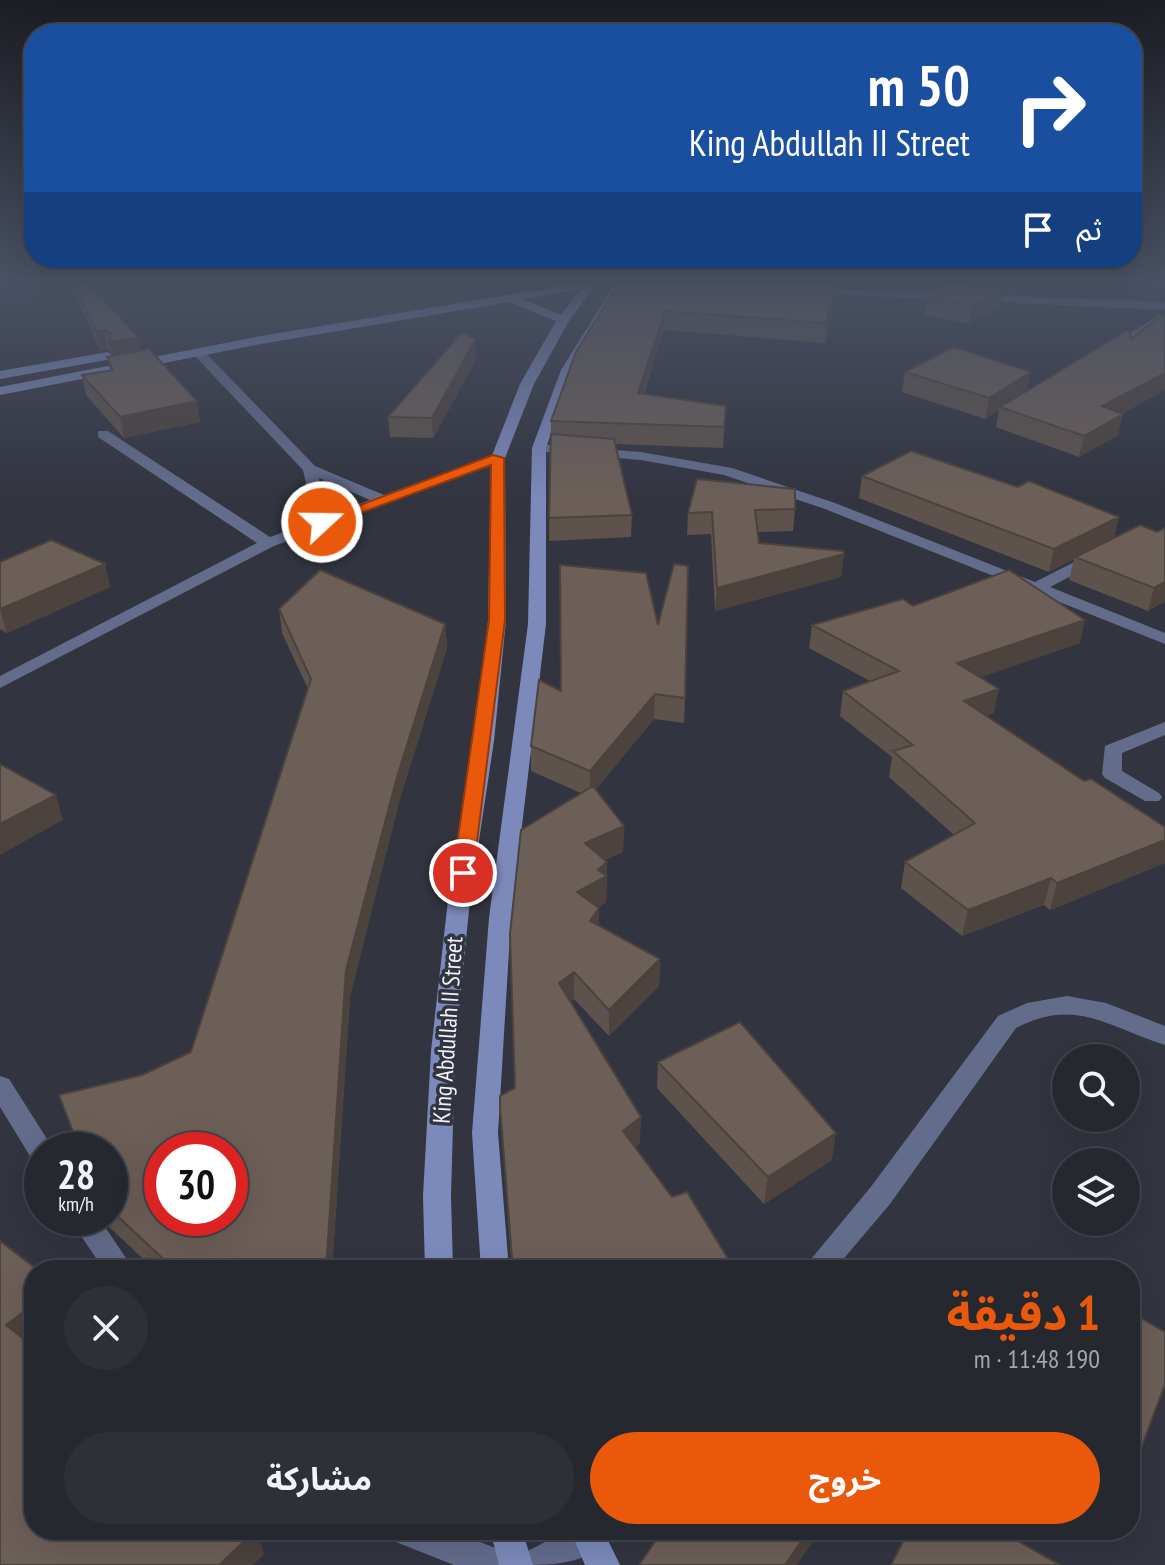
<!DOCTYPE html>
<html lang="ar">
<head>
<meta charset="utf-8">
<style>
  :root { --surface:#262830; --page:#2e3038; --text:#f1f3f6; --muted:#a4a6ab; --line:#42444c; --accent:#ea580c }
  body { margin:0; font-family:"PT Sans Narrow","Noto Sans Arabic",sans-serif; background:var(--page); color:var(--text); direction:rtl; height:100vh; display:flex; flex-direction:column; font-size:30px; white-space:nowrap }
  * { box-sizing:border-box; margin:0 }
  p { font-size:26px; color:var(--muted) }
  .icon { flex:none; width:44px; height:44px; fill:none; stroke:currentColor; stroke-width:2; stroke-linecap:round; stroke-linejoin:round }
  .map { position:relative; flex:1; overflow:hidden; direction:ltr }
  .side { position:absolute; left:24px; top:1260px; width:1116px; height:280px; display:flex; flex-direction:column; background:var(--surface); border-radius:32px; box-shadow:0 8px 32px #0002,0 0 0 2px var(--line); direction:rtl }
  .side>* { flex:none }
  .guide { position:absolute; left:24px; top:24px; width:1118px; height:244px; border-radius:32px; box-shadow:0 8px 32px #0002,0 0 0 2px var(--line); direction:rtl; background:#1a4fa0; color:#fff; overflow:hidden }
  .fabs { position:absolute; left:1052px; top:1044px; display:grid; gap:16px }
  .fabs a { display:grid; place-items:center; width:88px; height:88px; border-radius:50%; background:var(--surface); box-shadow:0 8px 32px #0002,0 0 0 2px var(--line); font-size:40px }
  .speed { position:absolute; left:24px; top:1132px; display:flex; gap:16px; font-size:40px; font-weight:700; text-align:center }
  .speed>* { display:grid; place-content:center; width:104px; height:104px; border-radius:50%; background:var(--surface); box-shadow:0 8px 32px #0002,0 0 0 2px var(--line); line-height:1 }
  .speed small { font-size:20px; font-weight:400 }
  .speed .limit { border:12px solid #d22; background:#fff; color:#111 }
  .pin { position:absolute; display:grid; place-items:center; width:68px; height:68px; color:#fff; margin:-34px; border:4px solid #fff; border-radius:50%; box-shadow:0 2px 8px #0007 }
  .me { position:absolute; width:88px; margin:-44px; rotate:69deg; stroke-linejoin:round; filter:drop-shadow(0 0 6px #0008) }
  .turn { display:flex; align-items:center; gap:28px; height:168px; padding:0 40px; font-size:36px }
  .turn .icon { width:104px; height:104px; stroke-width:2.5 }
  .turn b { display:block; font-size:56px; line-height:68px }
  .then { display:flex; align-items:center; height:76px; padding:0 40px; background:#0003; gap:16px; font-size:30px }
  .round { display:grid; place-items:center; flex:none; width:84px; height:84px; border-radius:42px; background:var(--page) }
  .headline { display:flex; align-items:center; justify-content:space-between; height:136px; padding:0 40px }
  h1 { font-size:48px; font-weight:700; line-height:60px; color:var(--accent) }
  .button { display:flex; gap:16px; margin-top:auto; padding:16px 40px }
  .button a { flex:1; height:92px; border-radius:48px; background:var(--accent); color:#fff; font-size:32px; font-weight:700; line-height:92px; text-align:center }
  .button a+a { background:var(--page); color:var(--text) }
  .map>svg:first-child { display:block }
</style>
</head>
<body>
<div class="map">
<svg width="1165" height="1565" viewBox="0 0 1165 1565">
  <rect width="100%" height="100%" fill="#323540"/>
  <g fill="none" stroke-linecap="round" stroke-linejoin="round">
    <path fill="#636c8b" fill-rule="evenodd" d="M805,288l360,14v8l-356,-17 -4,-1z
      M1165,311v9l-50,32 -10,-3z
      M194,349h8l113,117 69,29 109,-40 12,3 -231,88 -274,142v-12l257,-133 -159,-106v-6h10l162,106 44,-16 -11,-51 -109,-115zM319,478l51,22 -42,15z
      M539,444l102,8 91,16 103,35 200,79 55,-28h12v6l-52,27 115,46v11l-340,-135 -101,-34 -83,-15 -107,-9v-6z
      M1165,722v13l-43,18v18l37,22 3,4 -3,4h-14l-40,-23 -3,-4 3,-28z
      M1067,996l39,7 59,23v19c-57,-18 -89,-48 -149,-17l-126,176 -56,66h-32l68,-82 128,-172 29,-13z
      M0,1076l9,3 45,71h-12v14l-9,-3 -33,-54z
      M69,1218h30l35,52h-30z
      M392,1530h58l58,23 5,12h-59l-58,-23z
      M568,1530h43c-15,35 -57,35 -92,35l5,-12z"/>
    <path fill="#7c8abb" fill-rule="evenodd" d="M581,283l12,5 -24,33 -35,63 -29,74 1,162 -12,121 -24,159 -15,151 -4,145 2,74h-28l-2,-74 8,-145 17,-151 26,-159 14,-121 3,-162 29,-74 36,-63 -47,-19 -248,42 -261,51v-8l261,-51zM580,290l-19,25 -38,-16z
      M618,285l6,3 -51,82 -27,78v176l-35,294 -13,215 11,137h-28l-9,-137 17,-215 39,-294 4,-176 29,-78 51,-82z
      M108,352l6,4 -2,3 -112,20v-8z
      M490,1530h32l11,35h-34z
      M570,1530h33l17,35h-35z"/>
  </g>
  <path fill="#5d524c" d="M70,279h15l53,58 3,13 59,72 -76,16 -38,-43 -4,-20 28,-4 -3,-14 4,-1 -1,-5 -3,-2 -7,1 -27,-60z
    M631,279h209l-2,6h-1l-1,12 -11,46 -161,-13 -20,64 82,12 -3,42 -108,-4 17,71 -1,22 -82,4 2,-120z
    M957,279h64l-2,14 -15,-1 -2,13 -33,19 -45,-9 3,-19 29,-12z
    M1165,312v78l-44,24 -3,21 -39,22 -83,-30 3,-17 -14,9 -83,-27 3,-20 123,18 104,-51z
    M476,360l-43,78 -43,-1 -2,-20z
    M862,476l257,41 -5,21 43,-6 8,-4v73l-17,10 -79,-31 5,-21 -25,13 -190,-74z
    M795,509l-2,22 -35,1 1,11 85,11 -3,23 -126,34 -4,-77 -24,1 1,-22z
    M0,562l105,2 5,23 -103,46 -7,-4z
    M913,606l167,37 -100,34 14,36 -8,3 98,65 81,46v36l-115,47 -6,-5 -82,31 -61,-48 4,-26 49,-27 -65,-58 3,-20 -52,-41 3,-25 27,-10 -61,-33 3,-23z
    M279,609l166,15 2,24 -48,154 -49,195 -18,273h-177l-47,-44 -3,-8h5v-68h-31l-20,-55 83,-20 49,-23 117,-363 -26,-56z
    M658,625l27,73 -1,25 -30,-4 -58,70 28,37 -1,26 -18,8 2,2 -1,40 -8,5 1,19 61,33 -1,27 -50,50 -35,-37 -3,2 69,142 -5,5 94,122h-217l-12,-164 15,-18 66,-295 -50,-22v-25l30,-55z
    M658,1062l174,98 -68,44 -107,-116z"/>
  <path fill="#4c423e" d="M383,279h66l1,4 -66,12z
    M838,279l-2,18 -11,46 1,-20z
    M1005,287l-3,18 -33,19 3,-18z
    M665,311l-1,19 -27,83 1,-20z
    M104,330l3,19 -7,1 -4,-19z
    M138,337l4,19 -29,6 -4,-20z
    M475,340l1,20 -43,78 -1,-20z
    M1031,372l-4,20 -27,15 -1,3 -14,9 4,-21z
    M1165,373v17l-68,37 5,-21z
    M197,401l3,21 -76,16 -4,-21z
    M1123,414l-5,21 -39,22 5,-21z
    M1119,517l-5,22 -39,18 -1,2 -25,13 5,-23z
    M844,554l-3,23 -126,34 2,-23z
    M105,564l5,23 -103,46 -7,-24z
    M1165,582v19l-17,10 6,-23z
    M1085,620l-5,23 -127,44 4,-24z
    M445,624l2,24 -48,154 -49,195 -18,273h-6l20,-300 51,-193z
    M999,689l-5,24 -35,12 5,-24z
    M655,694l-1,25 -64,78v-26z
    M56,795l7,25 -63,35v-31z
    M624,826l-1,26 -38,17v-26z
    M1165,840v23l-115,47 7,-27z
    M607,862l-1,40 -29,16v-26z
    M1051,878l-7,27 -82,31 6,-26z
    M599,908v26l-9,-13z
    M660,959l-1,27 -50,50v-26z
    M574,972v27l-14,10 -1,-26z
    M641,1117l-1,26 -18,15 1,-27z
    M836,1133l-4,27 -68,44 4,-27z
    M730,1262l-1,8h-11z
    M34,1304v35l-16,12 -12,-26z
    M256,1530h1l7,24 -11,11h-34z
    M809,1530h12l-24,35h-12z"/>
  <path fill="#6c5f58" stroke="#4c423e" stroke-width="2" fill-rule="evenodd" d="M72,279h13l53,58 -29,5 3,-8 -8,-4 -8,1z
    M631,279h207l-12,44 -161,-12 -27,82 88,13 -2,21 -173,-6 25,-69 38,-61z
    M943,284l62,3 -33,19 -45,-10z
    M1165,312v61l-63,33 21,8 -39,22 -84,-29 128,-77 4,9z
    M462,332l13,8 -43,78 -44,-1z
    M954,347l77,25 -42,26 -84,-26z
    M149,349l48,52 -77,16 -38,-42 31,-5 -6,-13z
    M551,434l63,5 18,76 -83,3z
    M911,451l107,36 11,-6 90,36 -65,32 -192,-73z
    M697,479l98,10v20l-40,1 4,33 84,8 1,3 -127,34 -5,-76 -24,1z
    M1140,525l17,7 8,-4v54l-11,6 -79,-31z
    M51,540l54,24 -105,45v-47z
    M674,564l14,2 -3,132 -30,-4 -65,77 -59,-25 8,-66 22,11 -1,-126 86,8 12,52z
    M320,570l125,54 -48,153 -51,193 -20,300h-151l-65,-61v-59h-30l-21,-55 83,-20 49,-23 120,-373 -32,-70zM162,1150h68v68h-68z
    M1009,570l76,50 -128,43 42,26 -35,12 120,80 7,-2 74,48v13l-108,43 -6,-5 -83,32 -63,-48 70,-39 -82,-72 20,-6 -70,-54 56,-20 -87,-46 91,-26 10,7z
    M0,764l56,31 -56,29z
    M593,786l31,40 -39,17 22,19 -9,8 9,6 -30,16 22,16 -9,13 70,38 -51,51 -35,-38 -15,11 82,134 -18,14 49,66 15,-5 43,70 -12,8h-205l-13,-164v-10l15,-8 -5,-154 11,-104z
    M740,1022l96,111 -68,44 -110,-115z
    M0,1241l38,29h-4v34l-28,21 28,22v183h222l-37,35h-219z
    M1130,1312l35,20v52l-33,89 -2,-1z
    M663,1530h146l-24,35h-146z
    M909,1530h90l61,35h-169z"/>
  <linearGradient id="sky" x2="0" y2="1"><stop stop-color="#1c1d23"/><stop offset="0.56" stop-color="#495164"/><stop offset="1" stop-color="#495164" stop-opacity="0"/></linearGradient>
  <rect width="1165" height="498" fill="url(#sky)"/>
  <path fill="#ea580c" stroke="#983908" stroke-width="2" d="M493,455l11,3 1,162 -32,253 -10,7 -10,-7 36,-253 2,-155 -164,60 -12,-3z"/>
  <g text-anchor="middle" stroke-width="7" stroke-linejoin="round" paint-order="stroke">
    <g font-size="24" fill="#f0f3fa" stroke="#323540">
      <text transform="translate(448 1030) rotate(-86)" y="8">King Abdullah II Street</text>
    </g>
  </g>
</svg>
<div class="fabs">
<a><svg class="icon" aria-label="search" viewBox="0 0 24 24"><circle cx="10" cy="10" r="6"/><path d="M15 15l6 6"/></svg></a>
<a><svg class="icon" aria-label="layers" viewBox="0 0 24 24"><path d="M12 4l9 5-9 5-9-5zM3 14l9 5 9-5"/></svg></a>
</div>
<div class="speed"><div>28<small>km/h</small></div><div class="limit">30</div></div>
<div class="pin" style="left:463px;top:873px;background:#d93025"><svg class="icon" aria-label="arrive" viewBox="0 0 24 24"><path d="M6 21V4h12l-3 4 3 4H6"/></svg></div>
<svg class="me" style="left:322px;top:522px" viewBox="-20 -20 40 40"><circle r="17" fill="#ea580c" stroke="#fff" stroke-width="3"/><path d="M0-11L8 9 0 5-8 9z" fill="#fff"/></svg>
<div class="guide">
<div class="turn"><svg class="icon" aria-label="right" viewBox="0 0 24 24"><path d="M7 20v-9h11M14 6l5 5-5 5"/></svg><div><b>50 m</b>King Abdullah II Street</div></div>
<div class="then">ثم<svg class="icon" aria-label="arrive" viewBox="0 0 24 24"><path d="M6 21V4h12l-3 4 3 4H6"/></svg></div>
</div>
<section class="side">
<div class="headline"><div><h1>1 دقيقة</h1><p>190 m · 11:48</p></div><a class="round"><svg class="icon" aria-label="close" viewBox="0 0 24 24"><path d="M6 6l12 12M18 6L6 18"/></svg></a></div>
<div class="button"><a>خروج</a><a>مشاركة</a></div>
</section>
</div>
</body>
</html>
